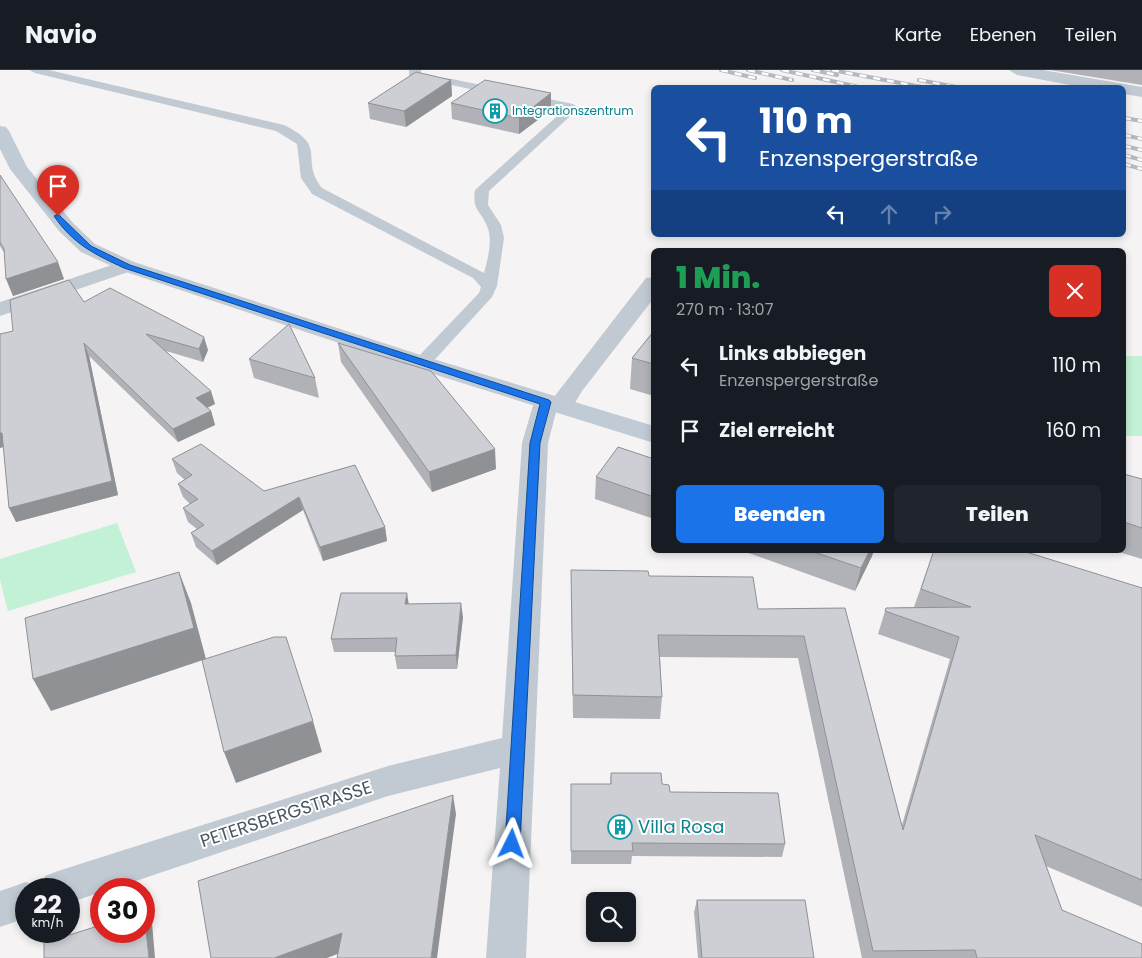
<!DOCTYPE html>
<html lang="de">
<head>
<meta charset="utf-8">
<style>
  :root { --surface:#171b24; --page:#20242c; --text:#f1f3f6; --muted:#9ea1a6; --line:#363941; --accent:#1a73e8 }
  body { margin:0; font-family:Poppins,sans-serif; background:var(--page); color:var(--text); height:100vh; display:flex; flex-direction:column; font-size:19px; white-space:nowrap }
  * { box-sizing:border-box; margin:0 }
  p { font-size:16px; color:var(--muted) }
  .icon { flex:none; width:28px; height:28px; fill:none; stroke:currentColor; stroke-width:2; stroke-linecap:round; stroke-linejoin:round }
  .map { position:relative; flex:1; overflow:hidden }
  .side { position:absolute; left:651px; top:178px; width:475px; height:305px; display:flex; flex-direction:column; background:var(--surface); border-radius:8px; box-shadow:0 2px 8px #0003 }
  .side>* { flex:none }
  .banner { position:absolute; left:651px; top:15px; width:475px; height:152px; border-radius:8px; box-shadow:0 2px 8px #0003; background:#1a4fa0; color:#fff; overflow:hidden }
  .controls { position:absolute; left:586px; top:822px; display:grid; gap:10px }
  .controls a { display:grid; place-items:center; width:50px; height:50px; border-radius:8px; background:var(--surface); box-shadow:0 2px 8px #0003; font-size:25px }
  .speed { position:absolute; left:15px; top:808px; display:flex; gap:10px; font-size:25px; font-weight:700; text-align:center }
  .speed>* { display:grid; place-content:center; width:65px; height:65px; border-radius:50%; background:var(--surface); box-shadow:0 2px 8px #0003; line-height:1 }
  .speed small { font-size:12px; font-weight:400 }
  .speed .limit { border:8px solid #d22; background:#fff; color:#111 }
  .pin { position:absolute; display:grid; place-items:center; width:42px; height:42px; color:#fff; margin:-51px -21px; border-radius:50% 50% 50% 0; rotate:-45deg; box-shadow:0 0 5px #0007 }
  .pin .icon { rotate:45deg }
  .me { position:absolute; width:55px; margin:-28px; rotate:3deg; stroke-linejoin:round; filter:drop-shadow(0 0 4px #0008) }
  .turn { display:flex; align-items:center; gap:18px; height:105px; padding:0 25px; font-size:22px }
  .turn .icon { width:65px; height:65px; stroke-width:2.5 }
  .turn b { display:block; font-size:35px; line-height:42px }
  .lanes { display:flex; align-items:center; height:48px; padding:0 25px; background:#0003; justify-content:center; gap:25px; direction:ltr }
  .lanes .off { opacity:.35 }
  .round { display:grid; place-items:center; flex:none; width:52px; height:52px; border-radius:8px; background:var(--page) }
  .head { display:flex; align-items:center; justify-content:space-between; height:85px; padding:0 25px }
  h1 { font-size:30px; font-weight:800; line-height:38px; color:#1e9e55 }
  .primary-button { display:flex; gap:10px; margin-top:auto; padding:10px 25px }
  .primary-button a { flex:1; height:58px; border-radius:8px; background:var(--accent); color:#fff; font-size:20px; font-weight:800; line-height:58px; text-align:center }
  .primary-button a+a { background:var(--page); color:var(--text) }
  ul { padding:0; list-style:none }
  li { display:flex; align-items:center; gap:15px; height:65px; padding:0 25px }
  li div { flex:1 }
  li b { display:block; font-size:19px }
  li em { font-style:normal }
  header { display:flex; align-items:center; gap:30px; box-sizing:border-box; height:70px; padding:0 25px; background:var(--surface); border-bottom:1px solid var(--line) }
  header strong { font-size:24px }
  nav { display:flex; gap:28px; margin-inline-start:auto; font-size:18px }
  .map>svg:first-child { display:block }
</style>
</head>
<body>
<header>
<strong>Navio</strong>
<nav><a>Karte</a><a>Ebenen</a><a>Teilen</a></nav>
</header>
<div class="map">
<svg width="1142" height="888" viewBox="0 0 1142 888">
  <rect width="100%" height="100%" fill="#f5f3f3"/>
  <path fill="#c3f1d5" d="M1124,286h18v80h-18z
    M117,453l19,49 -128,39 -8,-31v-21z"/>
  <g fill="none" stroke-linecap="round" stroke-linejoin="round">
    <path fill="#c1cad2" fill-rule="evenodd" d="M29,0h20l235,55c45,22 15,33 38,63l162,85c4,-15 9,-33 3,-47 -7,-17 -15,-15 -12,-36l89,-80 -112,-25 -18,-3 -12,1 -13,-8v-5h12v4l3,2 28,3 121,25 6,4 -90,83 -1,14 13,20 3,13 -7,48 -5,11 -64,70h-12l-3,-4 3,-4 63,-66 2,-6 -8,-9 -161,-84 -11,-16 -4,-34 -21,-13 -241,-58z"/>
    <path fill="#c1cad2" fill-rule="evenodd" d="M1009,0h34l99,17v10l-18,-3v-6h-38l-69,-13z
      M127,190l7,2 3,4 -3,4 -134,46v-14z
      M654,207v21l-72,93 -12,20 -14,1 -8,31 -22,515h-40l14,-190 -112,28 -276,93h-11v3l-32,11v-14h-43v29l-26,9v-36l26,-9 14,6 5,-12 13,-5 330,-105 114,-28 20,-295 12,-41 3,-5 9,-3 8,3 92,-119z"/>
    <path fill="#c1cbd6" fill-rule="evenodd" d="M0,56l6,1 3,4 18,36 46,56 22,21 39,18 296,96 224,68v17l-240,-75 -294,-98 -39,-18 -22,-21 -49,-62 -10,-20z"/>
    <g stroke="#b5b8bd" stroke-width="4">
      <path id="rail" d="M721,0l34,8
        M748,0l44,10
        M782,0l81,18
        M813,0l24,5
        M832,0l95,18
        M919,10l42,8
        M1124,48l18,3
        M1124,65l18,4
        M1124,76l18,4
        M1124,85l18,5
        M1124,94l18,5"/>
    </g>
    <use href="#rail" stroke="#fff" stroke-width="2.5" stroke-dasharray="7" stroke-linecap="butt"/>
  </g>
  <path fill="#b0b2b7" d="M1050,0h92v15z
    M451,10l1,16 -46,31 -36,-8 -2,-16z
    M551,23v17l-32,24 -67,-15 -1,-16z
    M0,105l64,104 -51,17 -8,-42 -5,-8z
    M84,232l124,48 -5,12 -37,-11 49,53 -8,4 4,3 4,14 -37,17 -89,-86 29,139 -102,27 -3,-191z
    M654,261v65l-24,-7 2,-31z
    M338,273l158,126 -64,23 -91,-130z
    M249,289l66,19 4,20 -65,-20z
    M172,389l92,32 91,-26 30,62 2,14 -64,20 -20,-51 -86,55 -21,-18 -5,-14 6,-4 -9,-7 -5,-14 7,-4 -7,-7 -5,-13 7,-4 -8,-7z
    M654,389v60l-59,-20 1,-22z
    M1124,404l18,5v80l-30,-9h12z
    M740,480h134l-2,6 -17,35z
    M934,480l208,38v319l-96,-41 16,44 80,48h-280l-64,-300 -138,-1 2,40 -2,22 -87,-1 -2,-125 78,-17 109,33 87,-1 57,217 48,-166 -72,-25 8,-26 28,-1z
    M409,534l54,13 -6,52h-60l-2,-13v-4h-61l-3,-13z
    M611,703l51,11 8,8 115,52 -3,13 -150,-1 -1,8h-60v-80h39z
    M697,830l117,58h-116l-4,-46z"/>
  <path fill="#909195" d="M451,10l1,16 -46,31 -2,-16z
    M551,23v17l-32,24v-16z
    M58,192l6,17 -51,17 -7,-17z
    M204,267l4,13 -5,12 -4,-13z
    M84,273l5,13 29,139 -102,27 -7,-14z
    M211,321l4,13 -15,7 -4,-13z
    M211,341l4,14 -37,17 -5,-13z
    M0,363h2l6,13 -8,2z
    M495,379l1,20 -64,23 -3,-20z
    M299,427l4,13 -86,55 -5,-14z
    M385,457l2,14 -64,20 -3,-14z
    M870,480h4l-2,6 -17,35 6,-23z
    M179,502l12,31 15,56 -155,52 -18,-32z
    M407,523l2,13 -4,-2z
    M461,533l2,14 -6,52 -1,-14z
    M313,651l9,31 -86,31 -12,-31z
    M453,725l3,19 -19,144h-6z
    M144,841l8,12 3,35h-6z
    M342,863l6,17 -21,8h-53z"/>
  <path fill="#cdcfd5" stroke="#909195" d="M416,2l35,8 -47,31 -36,-8z
    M485,10l66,13 -32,25 -68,-15z
    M0,105l58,87 -52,17 -2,-30 -4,-7z
    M69,210l15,22 26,-14 94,49 -5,12 -53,-15 65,57 -15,7 15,13 -38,18 -89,-86 28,138 -103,27 -7,-75h-2v-99l13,-3 -3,-31z
    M289,254l26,54 -66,-19z
    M654,261v33l-22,-6z
    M338,273l93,28 64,78 -66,23z
    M201,374l63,47 91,-26 30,62 -65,20 -21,-50 -87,54 -21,-18 13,-8 -21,-17 15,-9 -20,-15 14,-9 -20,-16z
    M618,377l36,12v38l-58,-20z
    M1124,404l18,5v49l-18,-6z
    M808,480h62l-9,18z
    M934,480h86l122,38v292l-107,-45 27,75 80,34v14h-165l-2,-8 -102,1 -69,-315 -146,-1 4,62 -89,-2 -2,-125 77,1 1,5 104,1 5,32 87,-1 58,222 56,-193 -74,-26 1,-3 85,-1 -50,-18z
    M179,502l15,56 -161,51 -8,-61z
    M341,523h66l-2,11 56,-1 -5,52 -61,1 2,-18 -66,1z
    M274,567h12l27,84 -89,31 -22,-92z
    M611,703h50l1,11 7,1 1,7 108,1 7,51 -153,-1 1,8h-62v-67h40z
    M453,725l-22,163h-94l5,-25 -68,25h-63l-13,-77z
    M697,830h108l9,58h-112z
    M144,841l5,47h-105v-15l57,-18v6h43z"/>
  <path fill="#1a73e8" stroke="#114b97" d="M58,144l33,32 39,19 419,135 2,2 -11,41 -20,401 -3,5 -5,2 -5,-2 -2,-5 25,-401 10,-39 -416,-136c-30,-14 -51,-24 -70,-52z"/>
  <defs>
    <g id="building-ring" transform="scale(1.25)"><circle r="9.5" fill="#fff" stroke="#0f9aa8" stroke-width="1.5"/><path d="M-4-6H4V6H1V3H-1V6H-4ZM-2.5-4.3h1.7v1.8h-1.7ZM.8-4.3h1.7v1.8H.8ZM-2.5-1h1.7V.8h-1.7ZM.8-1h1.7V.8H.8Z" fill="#0f9aa8"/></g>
  </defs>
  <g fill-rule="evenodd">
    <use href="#building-ring" x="495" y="41"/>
    <use href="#building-ring" x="620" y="757"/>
  </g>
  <g text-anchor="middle" stroke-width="4" stroke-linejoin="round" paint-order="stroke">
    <g font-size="12" fill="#0d838f" stroke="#fff" text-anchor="start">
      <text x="512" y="45">Integrationszentrum</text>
    </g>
    <g font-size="18" fill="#4a5661" stroke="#fff">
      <text transform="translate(286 744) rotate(-18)" y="6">PETERSBERGSTRASSE</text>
    </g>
    <g font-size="18" fill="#0d838f" stroke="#fff" text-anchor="start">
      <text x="638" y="763">Villa Rosa</text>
    </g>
  </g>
</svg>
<div class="controls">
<a><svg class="icon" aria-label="search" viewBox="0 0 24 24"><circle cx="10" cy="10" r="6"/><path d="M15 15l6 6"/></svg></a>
</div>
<div class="speed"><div>22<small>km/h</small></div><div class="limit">30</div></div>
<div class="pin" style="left:58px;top:146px;background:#d93025"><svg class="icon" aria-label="arrive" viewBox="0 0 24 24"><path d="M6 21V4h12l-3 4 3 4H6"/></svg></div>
<svg class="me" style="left:512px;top:774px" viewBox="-20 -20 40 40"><path d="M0-17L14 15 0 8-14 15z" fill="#1a73e8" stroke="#fff" stroke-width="4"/></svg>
<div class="banner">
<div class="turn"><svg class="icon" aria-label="left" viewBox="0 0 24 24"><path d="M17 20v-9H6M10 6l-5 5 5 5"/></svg><div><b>110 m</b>Enzenspergerstraße</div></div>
<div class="lanes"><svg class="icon" aria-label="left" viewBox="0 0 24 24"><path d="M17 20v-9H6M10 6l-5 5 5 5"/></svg><svg class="icon off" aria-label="ahead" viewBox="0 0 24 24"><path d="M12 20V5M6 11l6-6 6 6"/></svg><svg class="icon off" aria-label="right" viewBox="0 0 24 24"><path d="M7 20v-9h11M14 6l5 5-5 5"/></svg></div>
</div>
<section class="side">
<div class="head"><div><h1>1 Min.</h1><p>270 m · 13:07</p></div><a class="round" style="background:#d93025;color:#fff"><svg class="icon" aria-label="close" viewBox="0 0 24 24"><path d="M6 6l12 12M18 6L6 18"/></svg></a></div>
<ul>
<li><svg class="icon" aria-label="left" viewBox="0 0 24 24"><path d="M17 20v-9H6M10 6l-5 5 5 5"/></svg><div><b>Links abbiegen</b><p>Enzenspergerstraße</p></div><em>110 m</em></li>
<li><svg class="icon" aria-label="arrive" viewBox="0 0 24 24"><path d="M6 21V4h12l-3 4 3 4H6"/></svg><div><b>Ziel erreicht</b></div><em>160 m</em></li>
</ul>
<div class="primary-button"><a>Beenden</a><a>Teilen</a></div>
</section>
</div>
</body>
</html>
